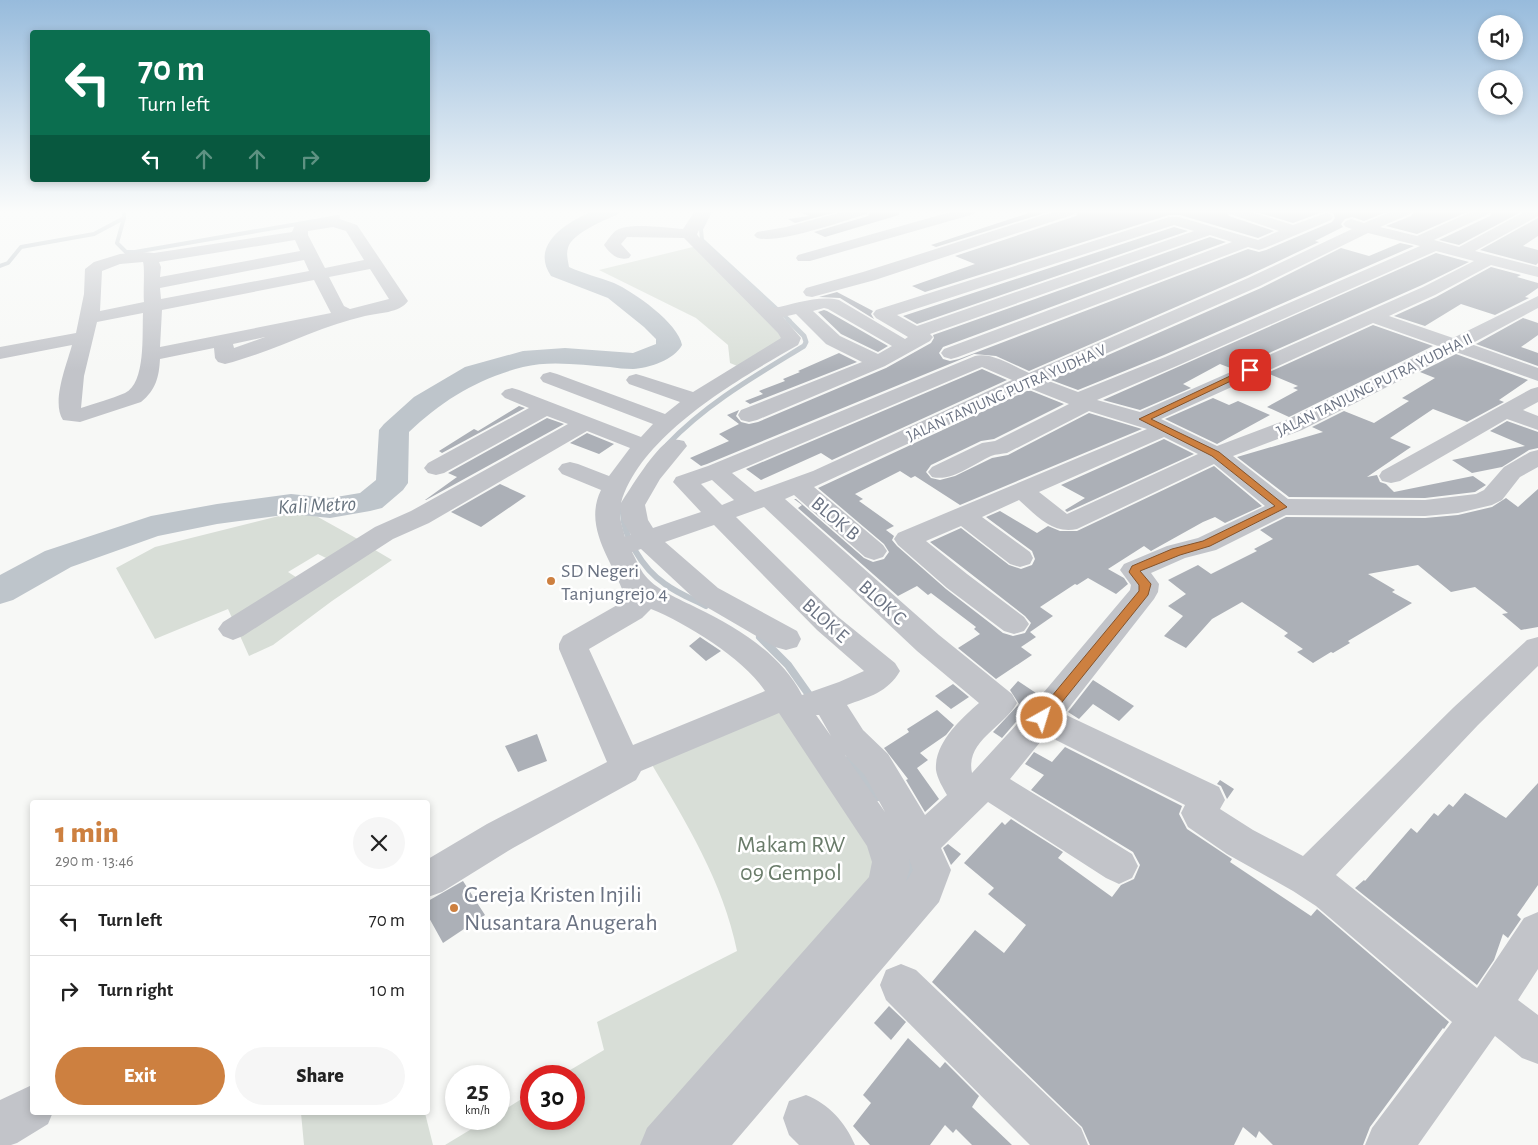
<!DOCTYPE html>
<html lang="en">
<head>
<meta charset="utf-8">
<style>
  :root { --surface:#fff; --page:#f6f6f6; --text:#222; --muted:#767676; --line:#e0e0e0; --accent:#cd8040 }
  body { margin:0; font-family:"Alegreya Sans",sans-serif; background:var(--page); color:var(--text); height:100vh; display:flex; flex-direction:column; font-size:19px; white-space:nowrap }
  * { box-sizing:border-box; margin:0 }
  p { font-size:16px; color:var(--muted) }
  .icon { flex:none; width:28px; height:28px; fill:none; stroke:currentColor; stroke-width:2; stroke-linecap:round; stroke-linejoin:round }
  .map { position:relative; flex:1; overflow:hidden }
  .details { position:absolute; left:30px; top:800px; width:400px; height:315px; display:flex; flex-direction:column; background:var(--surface); border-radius:5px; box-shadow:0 2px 8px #0003 }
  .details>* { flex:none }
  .top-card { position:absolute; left:30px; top:30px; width:400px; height:152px; border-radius:5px; box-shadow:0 2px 8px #0003; background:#0b6e4f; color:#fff; overflow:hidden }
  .controls { position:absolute; left:1478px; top:15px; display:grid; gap:10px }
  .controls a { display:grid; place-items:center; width:45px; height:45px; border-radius:50%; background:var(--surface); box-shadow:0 2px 8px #0003; font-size:25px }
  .speed { position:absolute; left:445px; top:1065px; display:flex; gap:10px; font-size:25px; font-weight:700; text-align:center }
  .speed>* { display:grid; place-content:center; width:65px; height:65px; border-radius:50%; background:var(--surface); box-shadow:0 2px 8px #0003; line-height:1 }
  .speed small { font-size:12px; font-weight:400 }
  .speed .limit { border:8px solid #d22; background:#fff; color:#111 }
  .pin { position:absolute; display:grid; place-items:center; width:42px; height:42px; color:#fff; margin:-21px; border-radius:10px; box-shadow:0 2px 8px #0006 }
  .me { position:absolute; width:55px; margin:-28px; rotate:39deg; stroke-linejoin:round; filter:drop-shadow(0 0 4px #0008) }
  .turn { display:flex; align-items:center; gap:18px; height:105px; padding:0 25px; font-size:22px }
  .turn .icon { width:65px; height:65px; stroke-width:2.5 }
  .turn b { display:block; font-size:35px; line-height:42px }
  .lanes { display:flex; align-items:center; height:48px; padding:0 25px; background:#0003; justify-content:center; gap:25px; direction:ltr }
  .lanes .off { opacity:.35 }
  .round { display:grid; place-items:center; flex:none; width:52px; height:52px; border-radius:26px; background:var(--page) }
  .head { display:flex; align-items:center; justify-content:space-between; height:85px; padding:0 25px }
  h1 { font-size:30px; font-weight:800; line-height:38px; color:var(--accent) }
  .button { display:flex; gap:10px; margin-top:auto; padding:10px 25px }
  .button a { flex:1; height:58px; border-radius:30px; background:var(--accent); color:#fff; font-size:20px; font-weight:800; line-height:58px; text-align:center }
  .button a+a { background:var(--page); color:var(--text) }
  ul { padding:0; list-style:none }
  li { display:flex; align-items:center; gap:15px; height:70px; padding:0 25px; border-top:1px solid var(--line) }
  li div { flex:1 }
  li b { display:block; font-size:19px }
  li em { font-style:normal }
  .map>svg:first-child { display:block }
</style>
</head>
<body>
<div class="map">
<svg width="1538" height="1145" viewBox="0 0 1538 1145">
  <rect width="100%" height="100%" fill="#f7f8f6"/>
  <path fill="#d8ded7" d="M701,245l99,93 -1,5 -52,27 -17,-7 -2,-18 -32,-27 -97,-48z
    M295,512l23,5 45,25 -31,19 -14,-7 -30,18 22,14 60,-39 22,13 -60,41 -59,44 -24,11 -21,-47 -73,30 -39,-71 39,-21z
    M782,703l84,127 11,48 -224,267h-208l43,-26h11v-6l32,-20v26h43v-43h-14l44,-26 -7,-28 140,-71c-14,-70 -53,-132 -89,-193z
    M301,1113h124l8,32h-129z"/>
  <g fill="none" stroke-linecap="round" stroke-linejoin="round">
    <path stroke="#bec5cb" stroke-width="4" d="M710,211l-9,18 1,11 88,81
      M124,218l-7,25 9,9h9l203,-35
      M0,266l8,-3 13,-16 73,-13 30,-16v-7"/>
    <path stroke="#bec5cb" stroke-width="5" d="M667,445c40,-42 88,-69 137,-99l2,-4 -2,-6 -16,-16"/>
    <path stroke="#bec5cb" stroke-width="6" d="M623,508c-2,27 20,61 42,76 12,9 27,15 41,22"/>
    <path stroke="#bec5cb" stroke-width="8" d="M760,637l28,28 24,34
      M850,758l28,39"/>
    <path stroke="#bec5cb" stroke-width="9" d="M903,885l9,-16 -1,-9"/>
    <path fill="#bec5cb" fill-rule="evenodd" d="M593,211h27l-3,4c-13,5 -46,19 -49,33 -2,6 0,13 1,19 15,7 30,10 45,16 20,9 64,40 68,62 -8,15 -33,23 -49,24 -8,0 -16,-1 -23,-2 -28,-2 -60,-7 -87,0 -46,12 -80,33 -114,65l-1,51 -5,7 -21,18 -12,3 -40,7 -39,-4 -74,10 -59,12 -87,31 -58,33 -13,4v-29l45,-24 106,-35 66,-12 74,-10 39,4 30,-5 16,-13 3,-50 5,-6 30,-27 51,-30 58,-16 42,-3 68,5 23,-9v-5l-12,-12 -36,-29 -57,-22c-22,-32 18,-55 42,-65z"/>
  </g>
  <path fill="#acb0b7" d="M798,211h42l-45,12 -7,-4 21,-3z
    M871,211h27l1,4 -74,22 -11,-5 54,-16z
    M1035,211h16l-115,36 -5,-2z
    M1079,211h147l3,5 45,15 -16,7 -78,-23h-11l-244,77 -13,-6 63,-22 -20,-8 121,-40z
    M1253,211h136l-25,10 -12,-4 -7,2 -4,5 2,3 -28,14 4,1 -72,34 -218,95 -33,-15 -22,-2 -267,110 -6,2 -11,-8 39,-17 -10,-7 20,-10 -12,-9 12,-5 -3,6 5,6 8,2 9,-2 128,-54 45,-25 3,-5 -1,-3 277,-98 16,5 -283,105 -4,6 4,6 7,2 9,-2 289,-110 11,3 7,-2 66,-28 3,-4 -2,-5 -8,-2 -32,12z
    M1414,211h55l-52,23 -31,-8 25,-10z
    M1493,211h30l-64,34 -20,-5 51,-24z
    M1538,218v18l-15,10 15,4v13l-2,2 -56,-15z
    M1174,227l14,4 -271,93 -14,-8z
    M1400,243l14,3 -250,109 -86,35 -27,-10 210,-92 80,-40 28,8z
    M1436,253l33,9 -47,23 -189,84 -13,-5 -37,20 8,4 -51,22 -37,-10z
    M1491,267l30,8 -4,2 21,6v5l-13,9 4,1 -34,17 -34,-11 -36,22 -31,-10 42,-19z
    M837,292l36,19 -2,3 3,5 -34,-21 -21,-1z
    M824,310l3,1 61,35 -10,6 -37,-18 -23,-22z
    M1523,318l15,5v12l-17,12 17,6v13l-62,-22z
    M1373,325l60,21 -144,71 -22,-10 31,-17 -5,-2 5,-2 -31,-13z
    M839,353l18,9 -107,42 -5,-3 18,-7 -4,-3 26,-10 -2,-2 17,-7 -2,-1z
    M1456,354l72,26 -29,20 5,2 -37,20 -34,-13 -43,29 21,9 -44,30 10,-2 3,7 6,2 8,8 79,-16 13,9 -11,7 -50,6 -136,-1 -52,-40 86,-25 -11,-5 32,-16 30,12 35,-22 -7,-3 33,-20 -15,-6z
    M982,369l25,11 -175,80 -11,-7 -60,27 -15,-11z
    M1029,390l35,14 -70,35 -13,2 -50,24 -5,7 5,6 9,2 15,-4 37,-18 16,-3 81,-42 53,16 -182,76 -45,-29 -4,2 -11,-7 -45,23 8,5 -4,2 35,25 -8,4 8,6 -2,4 5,6 49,43 57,44 10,3 12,-3 6,-10 -6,-7 -95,-74 31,-14 48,37 12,4 11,-4 3,-6 -3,-8 -46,-34 14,-6 37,22 11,-7 12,5h17l137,-65 48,40 -37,17 -10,-6 -12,5 -52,29 -7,-5 -36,23 16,9 4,6 -12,10 -28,-16 -11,7 -2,-1 -35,23 13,9 -23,16 6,5 -15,10 11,8 -36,24 -38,-31 22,-14 -6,-5 2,-2 -45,-34 -3,2 -11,-9 -19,10 -100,-88 4,-3 -8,-6h2l68,59 9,4 11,-3 5,-7 -5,-8 -66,-56z
    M1213,398l16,7 9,-4 32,14 -53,29 -52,-25z
    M519,406l6,2 -83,45 -3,-2 35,-22 4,2z
    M547,418l17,6 -138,76h-1l32,-23 -9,-4z
    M1507,421l31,11v16l-9,2 -27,17 -30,6 -20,-13 73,-14 -35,-15z
    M587,433l27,11 -15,10 -29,-11z
    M1164,439l30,15 -127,58 -2,-2 20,-12 -24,-13z
    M500,484l26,12 -45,31 -30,-15z
    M1538,489v138l-17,3 -19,-16 6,-1 -33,-26 -24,5 -33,-27 -50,9 27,16 -3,2 20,11 -64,38 2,2 -17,10 -2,-1 -18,11 -16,-11 6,-3 -19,-13 4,-3 -46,-31 -30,17 -26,29 -22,-12 19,-20 -15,-10 18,-12 -18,-14 30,-15 13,9 46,-23 -3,-2 19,-10 -13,-9 26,-13 139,1 33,-3 34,-8 14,-9 12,9z
    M700,637l21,14 -15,10 -17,-15z
    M1093,680l41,26 -15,15 -26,-17 -14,15 -11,-7z
    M1018,681l21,14 -37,43 -9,-6 26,-28 -9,-14z
    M953,684l16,13 -18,12 -16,-13z
    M937,710l17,15 -8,10 -26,18 8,7 -11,8 22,31 -14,13 -19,-32 2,-1 -24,-31 25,-16 -2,-3z
    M537,734l10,27 -29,11 -13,-26z
    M1065,747l117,59 -3,8 8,15 45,30 -2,3 81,54 6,-7 132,113 -5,7 -1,-1 -73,99 -7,18h-90l-14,-14 -3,7 -13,-11 -9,18h-144l-8,-18 -150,-145 43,-52 29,23 22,-28 -38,-31 6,-6 -30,-25 38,-41 3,3 6,-6 52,33 -5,6 54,39 9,-12 13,-6 6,-14 -7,-13 -102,-62 13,-15 -19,-11 9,-12 18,10z
    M1220,780l14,9 -7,10 -6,-13 -4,-2z
    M1538,783v102l-21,30 4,4 -13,19 -5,-4 -9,26 -17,25 -122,-97 9,-8 1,1 46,-53 6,5 17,-20 4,3 11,-12 4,3 12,-14 41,25z
    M948,844l13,10 -10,11 -8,-17z
    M463,881l22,34 -42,28 -15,-27v-15z
    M889,1006l17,16 -15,18 -17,-17z
    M908,1038l32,30 5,-6 34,34 -7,11 40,38h-40l-16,-16 -3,4 -8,-8 -15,20h-60l-17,-19 18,-23 -8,-8z"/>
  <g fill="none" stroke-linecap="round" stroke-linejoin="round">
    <path fill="#c2c4c9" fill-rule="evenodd" d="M695,211h14l-12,23 1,2 76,72c21,-4 44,-13 65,-8l66,39 3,-2 -32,-19 -3,-4 3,-4 293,-93h10l79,23 21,-9 -49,-17 -2,-3h20l45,14 33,-12 5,1 2,3 -2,3 -66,28 -6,2 -11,-3 -290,110 -7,2 -7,-2 -3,-4 3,-4 288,-107 -22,-7 -280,99 3,3 -3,4 -45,25 -128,54 -8,2 -8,-2 -3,-5 3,-5 121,-48 -36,-18 -30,-30 -13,3 18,21 -3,7c-58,33 -158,90 -177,158 9,-14 34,-55 48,-62 5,-3 10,-1 15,0l3,5 -27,33 -15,26 3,15 5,8 48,-16 -28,-30 3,-5 32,-11 267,-110c17,-4 38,10 54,17l219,-95 104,-49 -6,-2 -3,-3 3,-3 5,-2 13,4 29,-12h19l-2,3 -30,13 37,9 56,-25h18l-2,3 -55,26 25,7 67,-36h12v5l-63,35 63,16v10l-47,-12 -56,30 -46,21 64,22 85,-42v12l-67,36 67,24v13l-82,-29 -154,78 -69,26 55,43 137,1 51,-6 8,-4 20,-23 26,-15 8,-2v17l-18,10 -18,23 -10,5 -34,8 -33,3 -139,-1 -70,35 -31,8 -34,15 8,11 -1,8 -4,7 -90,115 155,73 6,13 -5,9 33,21 50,26 151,-149 73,-67 11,-3v29l-60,59 -142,150 141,113 47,-70 14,-6v57l-20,31 20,15v49l-16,-6 -27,-22 -77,109h-53l7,-17 80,-106 -136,-116 -23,-15 -66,-37 -39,-27 -7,-14 4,-8 -139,-70 -36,44 122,75 6,12 -6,12 -13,6 -13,-6 -118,-76 -47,46 10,22 -12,32 -207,243h-92l7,-17 222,-251 3,-15 -5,-16 -88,-133 -138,58 -5,9 -123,68 -71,44 -14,5v-38l59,-35 120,-62 -48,-113v-5l4,-8 63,-36c-11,-37 -44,-71 -25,-110l-39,-16 -4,-5 4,-5 8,-2 8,2 31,12 21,-28 -43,-17 -158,92 -36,16 -150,97 -10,4 -10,-4 -5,-7 5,-7 152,-95 36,-16 157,-87 -21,-8 -103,57 -8,2 -8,-2 -4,-5 4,-5 101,-55 -24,-10 -4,-4 4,-4 7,-2 7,2 122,47 12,-13 -110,-42 -3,-4 3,-4 7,-2 7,2 108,40 15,-12 -51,-18 -3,-4 3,-4 7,-2 7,2 50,16 88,-54 -3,-5 -94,-95 -57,-1 -6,7 10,11 -2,3c-11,3 -19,-4 -25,-13 3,-4 8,-12 13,-15 12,-8 51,-2 66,-1zM1174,225l20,6 -277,95 -20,-11zM1368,233l52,13 -255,111 -87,35 -32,-12 214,-94zM1436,251l38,10 -51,26 -283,125 -43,-12 82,-35zM824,308l4,1 64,37 -14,8 -38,-18 -27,-25zM1373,323l65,23 -152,74 -69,26 -56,-27zM982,367l30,13 -199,91 -58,21 -23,-19zM1029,388l40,16 -74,37 -13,2 -50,24 -4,5 4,5c20,5 41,-13 59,-21 5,-2 11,-2 16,-3l82,-42 58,18 -249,104 -4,6 4,6 49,43 57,43 10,3 10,-3 5,-7 -5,-7 -57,-43 -41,-33 35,-15 49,38 10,3 10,-3 3,-6 -3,-6 -48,-35 37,-17c17,15 34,35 58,29l137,-65 51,42 -67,32 -31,8 -43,18 -4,6 11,15 -1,5 -113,134 -45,49c-7,-32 32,-46 45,-70l-5,-9 -73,-59 -154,-136 9,-4 71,62 9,3 9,-3 4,-6 -4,-6 -69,-58zM1164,437l34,17 -131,60 -28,-22zM712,480l22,20 -12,5 -21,-21zM620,507l2,13 9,15 -6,2 -5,-19zM764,507l153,144 62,52c-18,16 -45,40 -43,67 1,8 7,18 11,25l-22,20 -37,-61 -25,-24 -16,-25c22,-8 41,-13 53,-34l-5,-8 -58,-47 -101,-99zM714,525l103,105 47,41 -25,11 -37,13c-21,-41 -64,-67 -105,-87 -17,-9 -42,-18 -54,-35 -4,-6 -7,-14 -11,-21l9,-3 57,53 77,45 11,3 11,-3 4,-8 -4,-8 -79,-43 -53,-46zM651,609c35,14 93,50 114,82l-132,54 -44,-96 53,-31zM816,715h3l12,21zM845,755l19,19 21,38zM909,859l4,11 -7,12 4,-14z
      M846,211h23l-2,3c-24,7 -88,30 -110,24l-3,-3 3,-3 29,-5z
      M954,211h22l-2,3 -164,47h-12l-2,-3 2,-3z
      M1056,211h21l-2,3 -200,66 -63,17 -6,-1 -3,-4 3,-4 57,-16z
      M334,217l23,8 51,76c-8,12 -30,12 -43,15 -48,11 -92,36 -140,48l-7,-2 -3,-4 -1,-10 -54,11c-1,18 -4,31 -19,43l-61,20 -17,-2c-12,-18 4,-56 9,-75l-72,14v-12l76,-14 8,-39 1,-25 9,-7 26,-8 22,-2 12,1 138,-21 3,-7zM333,227l13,4 18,29 -39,8 -17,-33v-4zM295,240l5,11 -140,26 1,-10 -2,-5zM304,260l5,11 -148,28 -1,-11zM143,262c2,6 0,31 1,40l-44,9 2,-40 18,-7zM370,269l19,30 -39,10 -6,-3 -15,-29zM314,280l17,33 -171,34 2,-37zM143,313c-1,21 3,70 -18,80 -14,6 -30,10 -44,15l3,-32 13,-54zM265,337l-31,11 -1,-4z
      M1538,387v15l-15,8 15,6v14l-31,-11 -107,62 -9,2 -9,-2 -3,-5 3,-5 149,-82z
      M901,964l15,6 165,158 7,17h-58l-144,-145 -6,-15 6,-15z
      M32,1085v27h21l-5,12 -31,19 -6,2h-11v-45z
      M806,1095c23,9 39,27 49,50h-56l-10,-10 -6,-17 6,-17z"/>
  </g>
  <linearGradient id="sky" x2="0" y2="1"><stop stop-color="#97bbdc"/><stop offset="0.57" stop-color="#fbfcfb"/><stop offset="1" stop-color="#fbfcfb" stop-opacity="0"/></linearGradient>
  <rect width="1538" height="371" fill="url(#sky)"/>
  <path fill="#cd8040" stroke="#85532a" d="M1247,368l7,2 -103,49 68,33 68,55 -77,39 -30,9 -40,16 11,13 -3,11 -102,127 -4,1 -5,-1 -2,-4 2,-4 102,-123v-6l-10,-13 3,-6 40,-17 31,-8 72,-35 -63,-50 -73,-37z"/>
  <g fill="#cd8040" stroke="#fff" stroke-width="2">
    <circle cx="551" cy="581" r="5"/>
    <circle cx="454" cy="908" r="5"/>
  </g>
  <g text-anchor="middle" stroke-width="5" stroke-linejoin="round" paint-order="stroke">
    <g font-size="16" fill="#6b7383" stroke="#fff">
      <text transform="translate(1374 384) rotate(-26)" y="6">JALAN TANJUNG PUTRA YUDHA II</text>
      <text transform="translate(1006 392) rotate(-24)" y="6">JALAN TANJUNG PUTRA YUDHA V</text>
    </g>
    <g font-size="20" fill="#6b7383" stroke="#fff">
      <text transform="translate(836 518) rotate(40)" y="7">BLOK B</text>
      <text transform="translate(883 602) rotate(42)" y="7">BLOK C</text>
      <text transform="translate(826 620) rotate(42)" y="7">BLOK E</text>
    </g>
    <g font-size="20" fill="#6b7383" stroke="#fff" text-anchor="start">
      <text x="561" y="577">SD Negeri<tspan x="561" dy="23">Tanjungrejo 4</tspan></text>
    </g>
    <g font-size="21" font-style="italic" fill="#67737e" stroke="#fff">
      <text transform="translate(317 505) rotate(-3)" y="7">Kali Metro</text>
    </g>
    <g font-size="24" fill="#697b69" stroke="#fff">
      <text x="791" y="852">Makam RW<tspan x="791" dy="28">09 Gempol</tspan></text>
    </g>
    <g font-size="24" fill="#6b7383" stroke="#fff" text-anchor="start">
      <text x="464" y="902">Gereja Kristen Injili<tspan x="464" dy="28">Nusantara Anugerah</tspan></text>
    </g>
  </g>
</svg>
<div class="controls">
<a><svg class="icon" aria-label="sound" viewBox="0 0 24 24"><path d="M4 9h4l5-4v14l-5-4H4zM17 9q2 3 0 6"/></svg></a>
<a><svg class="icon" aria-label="search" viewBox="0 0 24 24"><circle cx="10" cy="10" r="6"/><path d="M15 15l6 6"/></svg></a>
</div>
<div class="speed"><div>25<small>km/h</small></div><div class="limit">30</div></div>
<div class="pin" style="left:1250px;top:370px;background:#d93025"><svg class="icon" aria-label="arrive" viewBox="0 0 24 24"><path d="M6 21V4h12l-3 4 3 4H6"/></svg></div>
<svg class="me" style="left:1042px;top:718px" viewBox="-20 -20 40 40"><circle r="17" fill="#cd8040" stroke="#fff" stroke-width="3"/><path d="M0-11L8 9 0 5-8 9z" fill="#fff"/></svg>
<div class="top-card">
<div class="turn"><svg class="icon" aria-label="left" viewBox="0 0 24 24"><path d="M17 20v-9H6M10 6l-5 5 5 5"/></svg><div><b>70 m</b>Turn left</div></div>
<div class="lanes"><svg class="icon" aria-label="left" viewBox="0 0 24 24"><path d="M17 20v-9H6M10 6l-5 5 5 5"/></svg><svg class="icon off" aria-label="ahead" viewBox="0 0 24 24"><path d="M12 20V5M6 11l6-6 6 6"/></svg><svg class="icon off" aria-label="ahead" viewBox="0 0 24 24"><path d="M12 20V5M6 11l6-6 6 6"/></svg><svg class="icon off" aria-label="right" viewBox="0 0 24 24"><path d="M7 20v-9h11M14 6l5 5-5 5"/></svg></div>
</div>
<section class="details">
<div class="head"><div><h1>1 min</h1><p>290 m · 13:46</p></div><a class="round"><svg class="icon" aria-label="close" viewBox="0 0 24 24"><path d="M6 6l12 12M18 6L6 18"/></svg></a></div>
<ul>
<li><svg class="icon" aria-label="left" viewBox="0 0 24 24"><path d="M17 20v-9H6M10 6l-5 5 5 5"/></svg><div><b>Turn left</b></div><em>70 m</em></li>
<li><svg class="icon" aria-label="right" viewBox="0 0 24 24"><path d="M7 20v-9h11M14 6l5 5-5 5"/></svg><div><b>Turn right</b></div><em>10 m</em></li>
</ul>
<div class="button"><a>Exit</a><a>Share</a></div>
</section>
</div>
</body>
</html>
